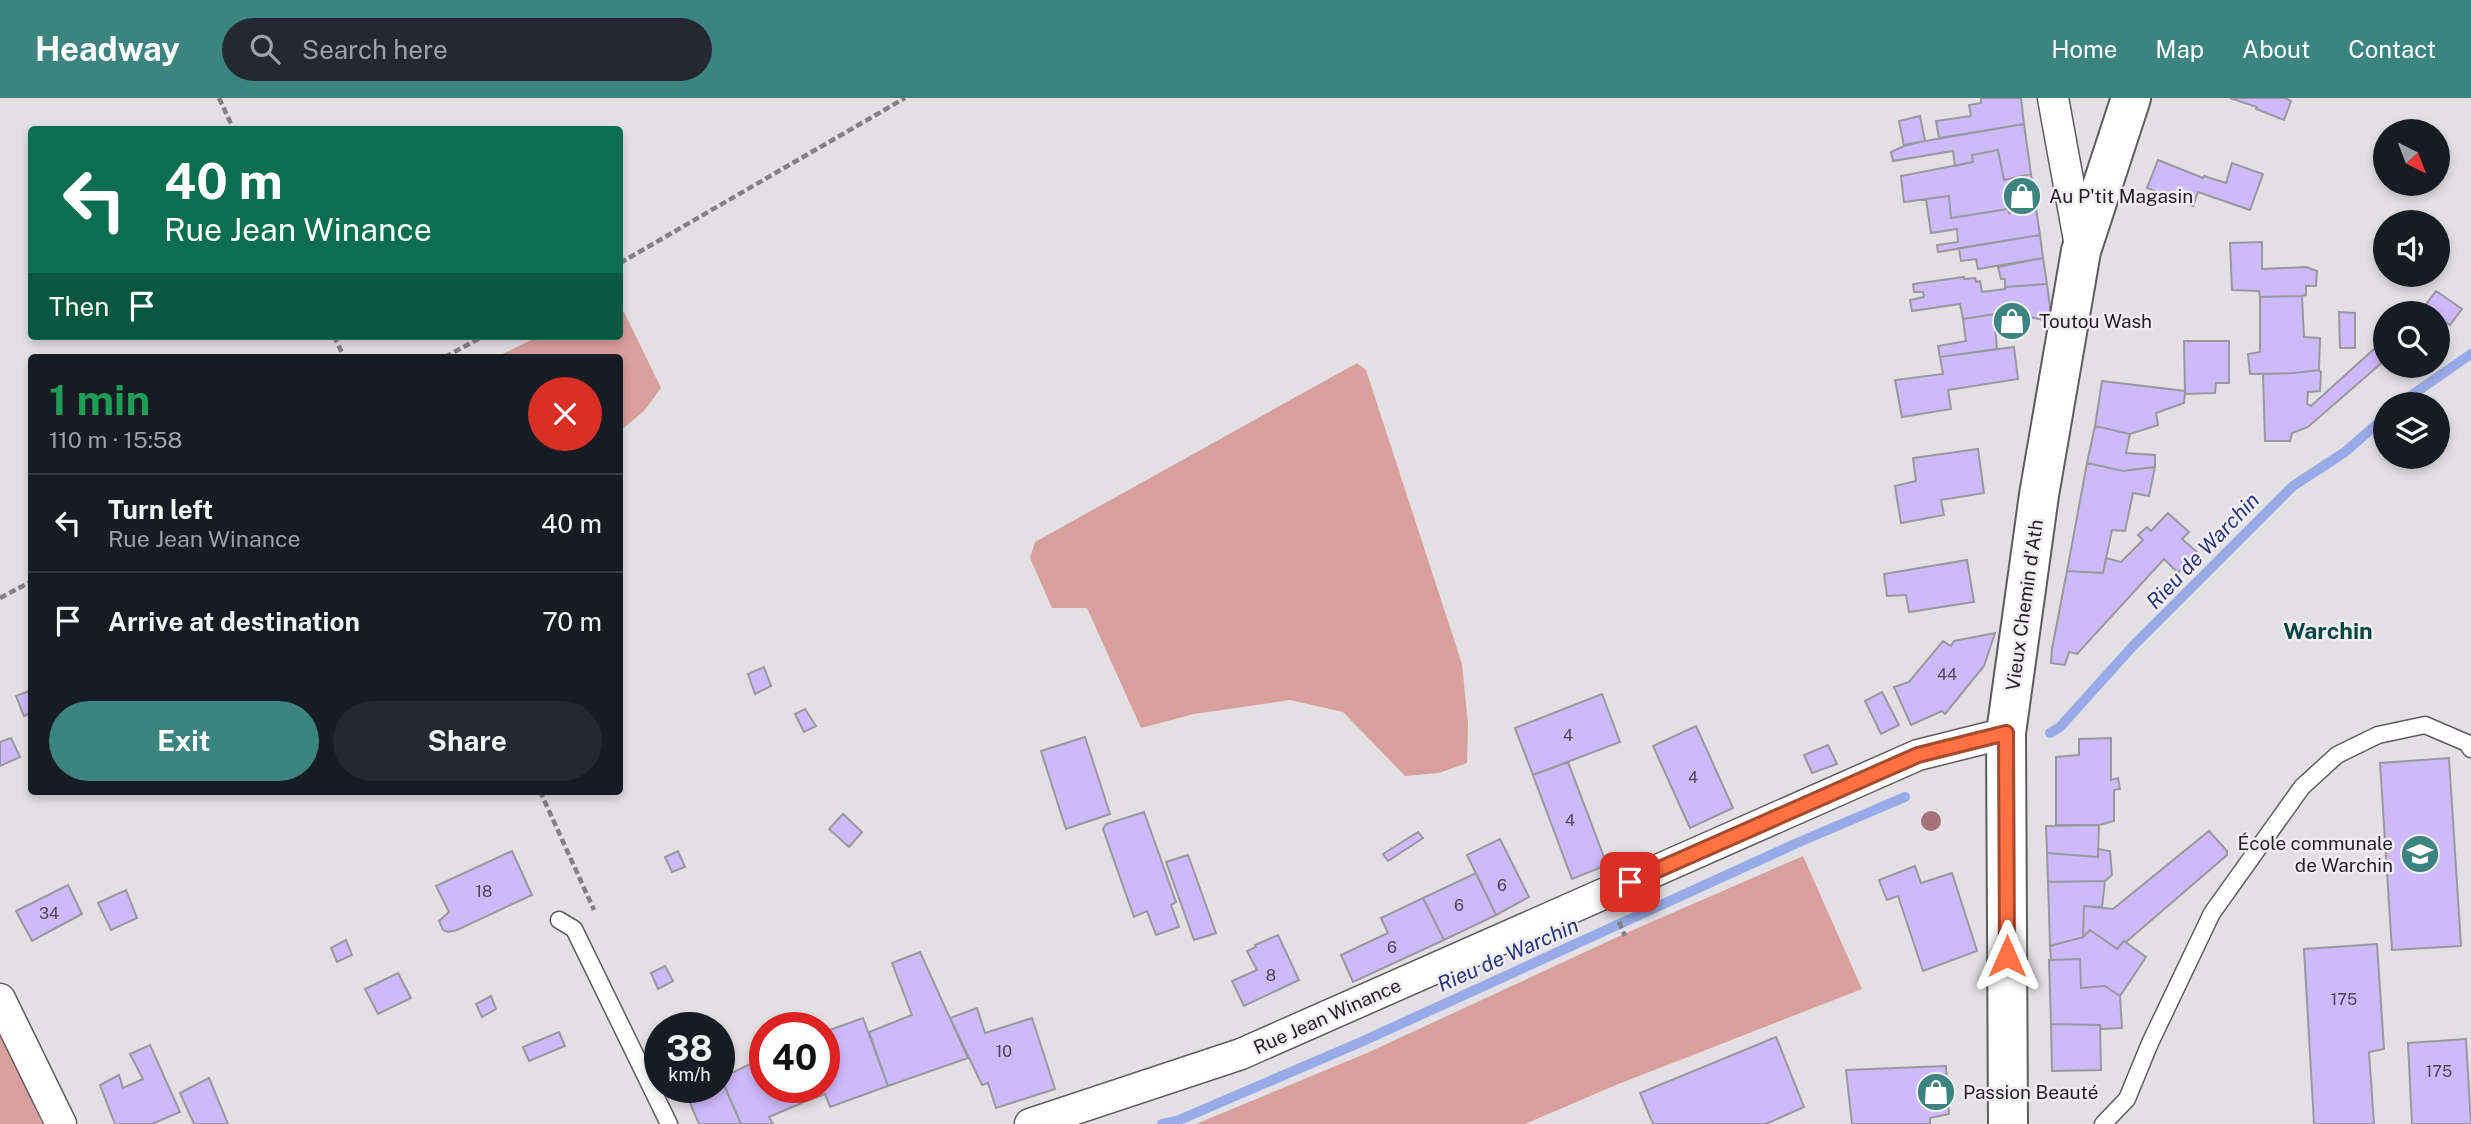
<!DOCTYPE html>
<html lang="en">
<head>
<meta charset="utf-8">
<style>
  :root { --surface:#171b24; --page:#242831; --text:#f1f3f6; --muted:#9ea1a6; --line:#363941; --accent:#3c847f }
  body { margin:0; font-family:"Public Sans",sans-serif; background:var(--page); color:var(--text); height:100vh; display:flex; flex-direction:column; font-size:26px; white-space:nowrap }
  * { box-sizing:border-box; margin:0 }
  p { font-size:23px; color:var(--muted) }
  .icon { flex:none; width:38px; height:38px; fill:none; stroke:currentColor; stroke-width:2; stroke-linecap:round; stroke-linejoin:round }
  .map { position:relative; flex:1; overflow:hidden }
  .sheet { position:absolute; left:28px; top:256px; width:595px; height:441px; display:flex; flex-direction:column; background:var(--surface); border-radius:7px; box-shadow:0 4px 10px #0003 }
  .sheet>* { flex:none }
  .hud { position:absolute; left:28px; top:28px; width:595px; height:214px; border-radius:7px; box-shadow:0 4px 10px #0003; background:#0b6e4f; color:#fff; overflow:hidden }
  .needle { width:46px; rotate:138deg }
  .tools { position:absolute; left:2373px; top:21px; display:grid; gap:14px }
  .tools a { display:grid; place-items:center; width:77px; height:77px; border-radius:50%; background:var(--surface); box-shadow:0 4px 10px #0003; font-size:35px }
  .speed { position:absolute; left:644px; top:914px; display:flex; gap:14px; font-size:35px; font-weight:700; text-align:center }
  .speed>* { display:grid; place-content:center; width:91px; height:91px; border-radius:50%; background:var(--surface); box-shadow:0 4px 10px #0003; line-height:1 }
  .speed small { font-size:18px; font-weight:400 }
  .speed .limit { border:10px solid #d22; background:#fff; color:#111 }
  .pin { position:absolute; display:grid; place-items:center; width:60px; height:60px; color:#fff; margin:-30px; border-radius:14px; box-shadow:0 4px 10px #0006 }
  .me { position:absolute; width:77px; margin:-38px; rotate:0deg; stroke-linejoin:round; filter:drop-shadow(0 0 5px #0008) }
  .turn { display:flex; align-items:center; gap:24px; height:147px; padding:0 21px; font-size:32px }
  .turn .icon { width:91px; height:91px; stroke-width:2.5 }
  .turn b { display:block; font-size:49px; line-height:60px }
  .then { display:flex; align-items:center; height:66px; padding:0 21px; background:#0003; gap:14px; font-size:26px }
  .round { display:grid; place-items:center; flex:none; width:74px; height:74px; border-radius:37px; background:var(--page) }
  .summary { display:flex; align-items:center; justify-content:space-between; height:119px; padding:0 21px }
  h1 { font-size:42px; font-weight:700; line-height:52px; color:#1e9e55 }
  .action { display:flex; gap:14px; margin-top:auto; padding:14px 21px }
  .action a { flex:1; height:80px; border-radius:42px; background:var(--accent); color:#fff; font-size:28px; font-weight:700; line-height:80px; text-align:center }
  .action a+a { background:var(--page); color:var(--text) }
  ul { padding:0; list-style:none }
  li { display:flex; align-items:center; gap:21px; height:98px; padding:0 21px; border-top:2px solid var(--line) }
  li div { flex:1 }
  li b { display:block; font-size:26px }
  li em { font-style:normal }
  header { display:flex; align-items:center; gap:42px; box-sizing:border-box; height:98px; padding:0 35px; background:var(--accent); color:#fff }
  header strong { font-size:33px }
  nav { display:flex; gap:38px; margin-inline-start:auto; font-size:24px }
  .search { width:490px; height:63px; background:var(--page); display:flex; align-items:center; gap:18px; box-sizing:border-box; padding:0 24px; border-radius:38px; color:var(--muted); font-size:26px }
  .map>svg:first-child { display:block }
</style>
</head>
<body>
<header>
<strong>Headway</strong>
<div class="search"><svg class="icon" aria-label="search" viewBox="0 0 24 24"><circle cx="10" cy="10" r="6"/><path d="M15 15l6 6"/></svg>Search here</div>
<nav><a>Home</a><a>Map</a><a>About</a><a>Contact</a></nav>
</header>
<div class="map">
<svg width="2471" height="1026" viewBox="0 0 2471 1026">
  <rect width="100%" height="100%" fill="#e3e0e3"/>
  <path fill="#d89f9c" d="M620,212l4,2 37,76 -17,23 -24,20v-74h-124l44,-21h80z
    M1357,265l9,7 96,294 6,60 -1,39 -28,10 -34,3 -62,-64 -53,-12 -96,14 -53,14 -54,-120h-35l-22,-50 5,-16z
    M1803,758l59,133 -246,96 -91,39h-329l171,-71 257,-119z
    M0,933l42,93h-42z"/>
  <g fill="none" stroke-linecap="round" stroke-linejoin="round">
    <path stroke="#99aae8" stroke-width="10" d="M2399,306l72,-50
      M2050,635l10,-6 72,-80 161,-161 52,-34 40,-35
      M1162,1026l17,-4 182,-78 436,-199 108,-46"/>
  </g>
  <path fill="#ceb9fa" stroke="#99989c" stroke-width="2" d="M1981,0h40l3,26 -85,14 -3,-17 35,-5 -2,-11 12,-2z
    M2230,0h55l6,3 -7,19 -28,-11 1,-2z
    M1920,18l5,25 -21,5 -5,-25z
    M2024,26l7,50 -27,6 -6,-30 -26,5 1,7 -18,4 -2,-15 -60,10 -2,-9 17,-8z
    M1998,52l6,30 27,-6 5,34 -27,5 -1,-4 -57,9 -2,-22 -45,6 -3,-26 72,-14 -1,-7z
    M2158,62l45,18 1,-2 22,7 6,-20 31,11 -13,36 -52,-18 -5,14 -46,-18z
    M1949,98l2,22 57,-9 1,4 27,-5 4,27 -102,17 -1,-7 21,-3 -1,-13 -26,4 -5,-34z
    M2040,137l3,23 -65,11 -2,-10 -15,2 -2,-13z
    M2262,144v27l44,-2 11,4 -1,15h-10v9l-4,1 -42,1 -1,-6 -27,-1 -2,-47z
    M2043,160l4,26 -42,3v-8h-4l-3,-12z
    M1964,179v2l11,-1 1,4 4,-1 2,11 23,-3v-2l42,-3 5,38 -45,-10 -44,7 -3,-15 -48,7 -2,-11 14,-3 -1,-5h-9l-1,-8z
    M2436,193l26,18 -12,16 -12,-8v-4h-5l-9,-6z
    M2302,198l2,41 16,1 -1,32 -25,3 -44,1 -2,-20 12,-2v-55z
    M2007,214l21,5 1,9 -34,3 -1,-15z
    M2339,214l16,1v35h-15z
    M1994,216l3,35 -57,8 -2,-11 28,-5 -3,-22z
    M2385,241v21l-77,67 -16,6 -2,8h-25l-2,-67 31,-1 25,-3 2,2 -1,19 -12,1 -1,12 4,2z
    M2184,243h45v42h-13l-1,10 -30,1z
    M2014,249l4,32 -70,11 3,19 -49,8 -7,-37 48,-6 -3,-17z
    M2102,283l83,10 -1,12 -28,10 2,12 -28,9 -35,-8z
    M2095,328l35,8 -4,19 29,2v12l-32,4 -36,-8z
    M1978,351l6,44 -43,7 3,15 -43,8 -6,-37 21,-5 -3,-23z
    M2087,365l36,8 32,-4 -6,29 -16,-3 -8,38 -13,-1 -9,43 -36,-2z
    M2168,415l21,19 -7,7 15,13 -19,21 -14,-14 -87,95 -8,-2 -4,13 -14,-2 1,-14 15,-78 36,2 3,-15 15,4 22,-22 -5,-5 9,-8 4,4z
    M1967,462l7,42 -65,10 -3,-17 -19,1 -3,-22z
    M1995,535l-11,33 -39,48 -3,-3 -31,14 -17,-38 15,-5 34,-41 8,5 3,-5z
    M764,569l7,19 -16,8 -7,-20z
    M32,592v22l-8,4 -8,-20z
    M1882,594l17,33 -18,9 -16,-33z
    M1602,596l18,48 -87,33 -18,-47z
    M805,611l11,17 -12,6 -9,-18z
    M1696,628l37,82 -43,20 -37,-82z
    M1085,639l25,77 -44,15 -25,-78z
    M11,640l9,19 -20,9v-24z
    M2111,640v42l7,-2 2,11 -6,1v31l-15,4h-43v-68l23,-2v-16z
    M1828,647l9,19 -25,9 -8,-18z
    M2449,660l12,188 -69,4 -12,-187z
    M1568,664l39,103 -35,14 -39,-104z
    M1144,714l32,90 -5,3 8,22 -23,8 -9,-24 -13,6 -31,-88 3,-5z
    M843,716l19,18 -13,15 -20,-18z
    M2099,727l-1,32 -51,-4 -1,-27z
    M2209,733l18,20v4l-101,87 -2,-1 -7,8 -27,-19 -7,7 1,-31 29,3z
    M1418,734l5,6 -35,23 -5,-7z
    M1500,741l29,58 -33,18 -29,-60z
    M2098,751l12,2 2,24 -7,6 -57,1 -1,-29 51,4z
    M512,753l20,44 -75,35 -9,2 -5,-2 -4,-9 10,-9 -13,-26z
    M678,753l7,16 -13,5 -7,-15z
    M1188,757l28,78 -22,7 -28,-78z
    M1915,768l6,17 31,-10 25,78 -54,20 -25,-75 -11,4 -8,-20z
    M1476,775l20,42 -52,25 -21,-42z
    M2105,783l-3,26 -18,-1 -1,31 -33,9 -2,-64z
    M68,787l14,29 -50,27 -16,-30z
    M126,792l11,28 -26,12 -13,-27z
    M1423,800l21,42 -91,42 -12,-27 47,-22 -7,-15z
    M2090,832l27,19 7,-8 22,16 -26,39 -15,-10 -24,2 -1,-29 -29,1 -1,-14 33,-9z
    M1278,837l21,45 -55,26 -12,-25 25,-11 -10,-19 9,-4 -1,-2z
    M346,842l6,15 -15,7 -6,-14z
    M2377,846l7,105 -15,3 5,72h-60l-10,-175z
    M920,854l48,106 -80,28 -19,-54 43,-17 -20,-52z
    M2080,861l1,29 24,-2 15,10 2,32 -21,1 -1,-4 -49,-1 -2,-64z
    M665,868l8,15 -15,8 -7,-16z
    M398,875l13,25 -33,16 -13,-25z
    M491,898l5,13 -14,8 -6,-13z
    M977,910l8,25 47,-15 23,71 -59,19 -8,-25 -6,2 -32,-67z
    M863,920l25,68 -58,21 -5,-13 -21,8 -7,-15h27v-55z
    M2051,926l49,1 1,45 -49,1z
    M559,934l6,14 -36,15 -6,-14z
    M1776,939l28,70 -38,17h-113l-13,-31z
    M2466,941l5,85h-59l-4,-81z
    M150,947l30,67 -28,12h-37l-15,-39 19,-10 4,13 20,-9 -13,-25z
    M765,959v30h32l7,15 -35,15 4,7h-32l-20,-46z
    M1946,968l3,48 -19,4v6h-78l-6,-54z
    M209,980l19,46h-34l-14,-31z
    M724,987l17,39h-42l-16,-37h19l3,6z"/>
  <g fill="none" stroke-linecap="round" stroke-linejoin="round">
    <g stroke="#5f5c5f" stroke-width="19">
      <path id="lane" d="M559,822l15,9 95,195
        M2103,1026l24,-25 23,-56 62,-130 90,-126 35,-32 41,-20 47,-10 42,18 4,6"/>
    </g>
    <g stroke="#5f5c5f" stroke-width="33">
      <path id="street" d="M2053,0l28,153
        M0,901l61,125
        M1030,1026l211,-70 677,-299 88,-22"/>
    </g>
    <g stroke="#5f5c5f" stroke-width="42">
      <path id="secondary" d="M2008,1026l-2,-391 33,-238 42,-244 50,-153"/>
    </g>
    <path stroke="#848184" stroke-width="4.5" stroke-dasharray="7 3.5" stroke-linecap="butt" d="M219,0l15,32
      M620,165l285,-165
      M334,238l10,21
      M445,259l39,-21
      M0,500l32,-17
      M540,693l54,119
      M1619,824l6,14"/>
    <use href="#lane" stroke="#fff" stroke-width="16"/>
    <use href="#street" stroke="#fff" stroke-width="30"/>
    <use href="#secondary" stroke="#fff" stroke-width="38"/>
  </g>
  <circle fill="#a47278" cx="1931" cy="723" r="10"/>
  <g fill="none" stroke-linecap="round" stroke-linejoin="round">
    <g stroke="#a6492c" stroke-width="18">
      <path id="route" d="M1630,784l288,-127 88,-22 1,223"/>
    </g>
    <use href="#route" stroke="#ff7043" stroke-width="12"/>
  </g>
  <defs>
    <g id="shop-disc" transform="scale(2.0125)"><circle r="9.5" fill="#3c847f" stroke="#f0edf0"/><path d="M-5-2.5h2.3a2.7 3.5 0 0 1 5.4 0H5L5.5 6h-11ZM-1.5-2.5h3a1.5 2.3 0 0 0-3 0Z" fill="#fff"/></g>
    <g id="school-disc" transform="scale(2.0125)"><circle r="9.5" fill="#3c847f" stroke="#f0edf0"/><path d="M0-5L7-2L0 1L-7-2ZM-4 1L0 2.5L4 1V4Q0 6-4 4Z" fill="#fff"/></g>
  </defs>
  <g fill-rule="evenodd">
    <use href="#shop-disc" x="2022" y="98"/>
    <use href="#shop-disc" x="2012" y="223"/>
    <use href="#school-disc" x="2420" y="756"/>
    <use href="#shop-disc" x="1936" y="994"/>
  </g>
  <g text-anchor="middle" stroke-width="5" stroke-linejoin="round" paint-order="stroke">
    <g font-size="16" fill="#4c4657">
      <text x="1947" y="582">44</text>
      <text x="1568" y="643">4</text>
      <text x="1693" y="685">4</text>
      <text x="1570" y="728">4</text>
      <text x="1502" y="793">6</text>
      <text x="484" y="799">18</text>
      <text x="1459" y="813">6</text>
      <text x="49" y="821">34</text>
      <text x="1392" y="855">6</text>
      <text x="1271" y="883">8</text>
      <text x="2344" y="907">175</text>
      <text x="1004" y="959">10</text>
      <text x="2439" y="979">175</text>
    </g>
    <g font-size="19" fill="#211f21" stroke="#f0edf0" text-anchor="start">
      <text x="2049" y="105">Au P'tit Magasin</text>
      <text x="2039" y="230">Toutou Wash</text>
      <text x="2393" y="752" text-anchor="end">École communale<tspan x="2393" dy="22">de Warchin</tspan></text>
      <text x="1963" y="1001">Passion Beauté</text>
    </g>
    <g font-size="19" fill="#211f21" stroke="#f0edf0">
      <text transform="translate(2024 507) rotate(-82)" y="7">Vieux Chemin d'Ath</text>
      <text transform="translate(1327 918) rotate(-24)" y="7">Rue Jean Winance</text>
    </g>
    <g font-size="21" font-style="italic" fill="#28347c" stroke="#f0edf0">
      <text transform="translate(2203 453) rotate(-46)" y="7">Rieu de Warchin</text>
      <text transform="translate(1508 857) rotate(-24)" y="7">Rieu de Warchin</text>
    </g>
    <g font-size="23" font-weight="bold" fill="#024542" stroke="#f0edf0">
      <text x="2328" y="541">Warchin</text>
    </g>
  </g>
</svg>
<div class="tools">
<a><svg class="needle" viewBox="-14 -14 28 28"><path d="M0-13l5 13h-10z" fill="#e53935"/><path d="M0 13l5-13h-10z" fill="#9ea1a6"/></svg></a>
<a><svg class="icon" aria-label="sound" viewBox="0 0 24 24"><path d="M4 9h4l5-4v14l-5-4H4zM17 9q2 3 0 6"/></svg></a>
<a><svg class="icon" aria-label="search" viewBox="0 0 24 24"><circle cx="10" cy="10" r="6"/><path d="M15 15l6 6"/></svg></a>
<a><svg class="icon" aria-label="layers" viewBox="0 0 24 24"><path d="M12 4l9 5-9 5-9-5zM3 14l9 5 9-5"/></svg></a>
</div>
<div class="speed"><div>38<small>km/h</small></div><div class="limit">40</div></div>
<div class="pin" style="left:1630px;top:784px;background:#d93025"><svg class="icon" aria-label="arrive" viewBox="0 0 24 24"><path d="M6 21V4h12l-3 4 3 4H6"/></svg></div>
<svg class="me" style="left:2007px;top:858px" viewBox="-20 -20 40 40"><path d="M0-17L14 15 0 8-14 15z" fill="#ff7043" stroke="#fff" stroke-width="4"/></svg>
<div class="hud">
<div class="turn"><svg class="icon" aria-label="left" viewBox="0 0 24 24"><path d="M17 20v-9H6M10 6l-5 5 5 5"/></svg><div><b>40 m</b>Rue Jean Winance</div></div>
<div class="then">Then<svg class="icon" aria-label="arrive" viewBox="0 0 24 24"><path d="M6 21V4h12l-3 4 3 4H6"/></svg></div>
</div>
<section class="sheet">
<div class="summary"><div><h1>1 min</h1><p>110 m · 15:58</p></div><a class="round" style="background:#d93025;color:#fff"><svg class="icon" aria-label="close" viewBox="0 0 24 24"><path d="M6 6l12 12M18 6L6 18"/></svg></a></div>
<ul>
<li><svg class="icon" aria-label="left" viewBox="0 0 24 24"><path d="M17 20v-9H6M10 6l-5 5 5 5"/></svg><div><b>Turn left</b><p>Rue Jean Winance</p></div><em>40 m</em></li>
<li><svg class="icon" aria-label="arrive" viewBox="0 0 24 24"><path d="M6 21V4h12l-3 4 3 4H6"/></svg><div><b>Arrive at destination</b></div><em>70 m</em></li>
</ul>
<div class="action"><a>Exit</a><a>Share</a></div>
</section>
</div>
</body>
</html>
